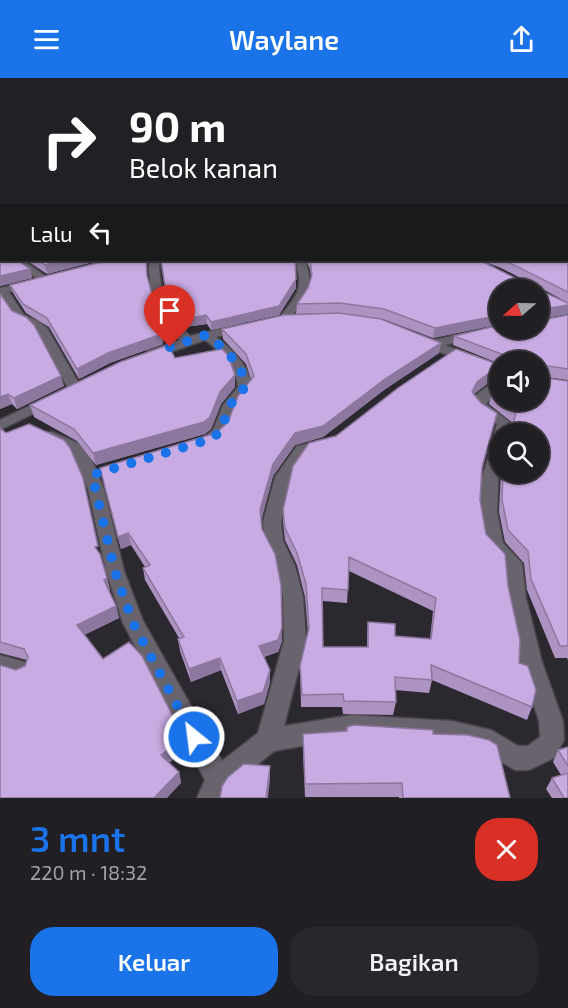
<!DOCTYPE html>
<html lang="id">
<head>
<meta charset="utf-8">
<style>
  :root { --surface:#211e24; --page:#29272c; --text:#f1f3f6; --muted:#a2a2a6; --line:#3e3c41; --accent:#1a73e8 }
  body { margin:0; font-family:"Exo 2",sans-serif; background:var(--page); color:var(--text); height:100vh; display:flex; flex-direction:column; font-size:22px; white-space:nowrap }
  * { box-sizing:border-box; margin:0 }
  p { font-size:20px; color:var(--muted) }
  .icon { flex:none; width:33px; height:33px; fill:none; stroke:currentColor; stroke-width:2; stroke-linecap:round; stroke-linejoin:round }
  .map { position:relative; height:720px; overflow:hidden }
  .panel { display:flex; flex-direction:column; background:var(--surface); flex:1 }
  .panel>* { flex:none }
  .guide { position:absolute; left:0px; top:0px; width:568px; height:183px; box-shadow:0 2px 4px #0004,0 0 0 2px var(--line); background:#202124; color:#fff; overflow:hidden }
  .needle { width:39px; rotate:250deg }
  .tools { position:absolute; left:489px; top:201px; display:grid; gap:12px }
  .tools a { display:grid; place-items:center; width:60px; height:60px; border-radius:50%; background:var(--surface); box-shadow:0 2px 4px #0004,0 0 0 2px var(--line); font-size:30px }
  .pin { position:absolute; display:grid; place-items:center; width:51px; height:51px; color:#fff; margin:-62px -26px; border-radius:50% 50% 50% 0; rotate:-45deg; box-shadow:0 0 6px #0007 }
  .pin .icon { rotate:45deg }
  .me { position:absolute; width:66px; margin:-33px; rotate:331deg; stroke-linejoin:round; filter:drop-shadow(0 0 4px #0008) }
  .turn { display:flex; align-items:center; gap:21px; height:126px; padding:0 30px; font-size:27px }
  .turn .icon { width:78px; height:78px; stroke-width:2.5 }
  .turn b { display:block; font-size:42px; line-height:51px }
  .then { display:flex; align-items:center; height:57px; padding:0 30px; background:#0003; gap:12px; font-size:22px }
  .round { display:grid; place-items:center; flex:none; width:63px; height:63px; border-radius:24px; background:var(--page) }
  .head { display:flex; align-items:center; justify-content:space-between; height:102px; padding:0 30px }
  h1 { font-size:36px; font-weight:600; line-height:45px; color:var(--accent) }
  .action { display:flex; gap:12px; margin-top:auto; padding:12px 30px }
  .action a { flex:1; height:69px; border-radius:24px; background:var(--accent); color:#fff; font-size:24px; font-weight:600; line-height:69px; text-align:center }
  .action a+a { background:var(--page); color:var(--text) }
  header { display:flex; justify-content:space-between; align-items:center; height:78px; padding:0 30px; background:var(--accent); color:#fff; font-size:27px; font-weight:600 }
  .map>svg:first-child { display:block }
</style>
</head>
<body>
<header><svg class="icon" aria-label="menu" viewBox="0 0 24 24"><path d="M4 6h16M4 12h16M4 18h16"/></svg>Waylane<svg class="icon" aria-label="share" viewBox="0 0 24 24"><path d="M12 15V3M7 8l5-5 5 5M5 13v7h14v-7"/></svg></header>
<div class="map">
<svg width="568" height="720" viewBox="0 0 568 720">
  <rect width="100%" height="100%" fill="#2c2830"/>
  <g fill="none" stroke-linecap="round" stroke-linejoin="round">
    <g stroke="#48444b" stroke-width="3">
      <path id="street" d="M12,182h11l26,19 -9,2z
        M149,182h10c0,31 9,55 31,76l51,-12 6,4 -2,2 -29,7c17,13 33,28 36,50 -5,6 -12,13 -16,20 -8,15 -7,32 -27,38l-8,-5 12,-10 10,-25 15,-18c-2,-21 -17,-35 -33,-47l-49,17h-8l-2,-3 2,-3 32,-11c-22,-22 -32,-49 -31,-80z
        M295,182h10c11,34 2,35 -17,62l-4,1 -6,-3c18,-26 27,-27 17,-60z
        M32,203l5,3 -1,2 -27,6 15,23 14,6 9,7 34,59 -2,3h-10l-31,-57 -8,-8 -14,-6 -16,-24v-7z
        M500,248v2h15l-70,17 55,21v9l-73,-28 -11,-7 6,-4 11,4z
        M500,299v12l-14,15 25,19 -2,11h-9l-3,78 6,31 19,20 4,35 16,64 21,59 1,19 -10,18 -25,12h-14l-30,-18 -33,-9 -100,-6 -78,14 -46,38 -5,9h-26l8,-18 -82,-157 -17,-52 -18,-82 -13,-31 -7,-9 -26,-11 -2,-3 2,-3h10l26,11 12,13 14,33 20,82 19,50 79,140 36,-28 26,-92 -1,-44 -6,-31 -12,-25 -2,-19 12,-45 22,-31 26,-6 8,5 -3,3 -21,5 -16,24 -10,45 2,19 12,25 8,31 3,44 -22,85 68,-11 100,6 39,9 27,16h10l12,-9 -1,-16 -19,-59 -14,-64 -2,-32 -19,-20 -6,-34 2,-32 14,-43 -1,-3 3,-10 -17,-11 -8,-9 4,-9z
        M48,319l5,1 2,3 -2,3 -53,26v-10z
        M0,577l28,8 3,7 -3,7 -8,3 -20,-7z"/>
    </g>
    <use href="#street" fill="#69636d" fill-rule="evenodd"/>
  </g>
  <path fill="#ac93c2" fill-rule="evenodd" d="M0,94h2v88h15l13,9 2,9 -32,8v-38h1l-1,-1z
    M568,152v84l-29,5 2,1 27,-5v65l-29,-4v1l29,4v279l-1,-2h-12l-28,-68 -3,-27 -19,-21 -6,-30 2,-40h37v-38h-35l2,-9h8v-2l-24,-19 3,-11 8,-9v16h38v-38h-38v2l-47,-19 1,-9 84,-8 -38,-38v34l-67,14 -50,-19 -44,-6 -43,1 1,-10 11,-16 3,-10 -1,-9 -4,-9h261zM485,184l16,6 29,15h-5zM539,209l29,16 -29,-13z
    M26,182h85l-14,1 -50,13z
    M161,182l135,28 -17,27 -68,15 -4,-6 -22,3 -6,-8 -14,-26z
    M148,201l5,18 18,30 1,9 -9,1v7l-53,19 -31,16 -30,-52 -23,-14 -13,-20 -3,-8z
    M0,216l64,92 -47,23 -5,-5 -12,5z
    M222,251l217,24 -55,37 -61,47 -28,8 -22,31 -12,44 21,121 -4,11 -14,5 6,25 -6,22 -26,10 -17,-44 -30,12 -11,-31 -2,-12 1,-1 -34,-58 -2,-12 2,-1 -14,-22 -10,4 -21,-81 116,-35 12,-11 23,-43 -5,-15 -23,-25z
    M175,280l60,17v12l-14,17 -10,25 -6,5 -109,31 -19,-24 -43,-24 -4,-12z
    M497,298l-23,18 7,9 16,10 -15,57 -2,30 6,34 22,52 11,77 13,44 -5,13 -95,-40 -3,13 -34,-3 1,12 -3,13 -50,-1 -1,-7h-41l-1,-41 8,-33 -3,-36 -8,-32 -12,-25 -2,-18v-12l53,-74zM349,493l84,40 -3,28 -35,-3 -27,-14 -1,13v12h-44v-46l24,2z
    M0,350l101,129 6,21 3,12 -1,1 7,15 3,12 -35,17 19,24 81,79 2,11 -17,14 10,9 2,11 -165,-113 9,-4 2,-6 -27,-7z
    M347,649l86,7 77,64h-111v-1h-94l-2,-49v-14l43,-3z
    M568,669v51h-16l-6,-9 6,-11 9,-3 -8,-13 5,-12z"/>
  <path fill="#8c789e" d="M67,182h44l-14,1 -50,13 -2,-9z
    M30,191l2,9 -32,8v-10z
    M296,201v9l-17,27 -68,15v-8z
    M568,227v9l-30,5 1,-9z
    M206,237l1,9 -22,3 -1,-8z
    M500,237v9l-67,14 2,-10z
    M171,249l1,9 -9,1v7l-53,19 -31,16 -2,-10 82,-40z
    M441,265l-2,10 -55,37 -61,47 -28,8 -22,31 -12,46 -1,-12 13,-46 22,-31 90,-54z
    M500,287l-3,11 -22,17 -5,10 2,-11 5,-10z
    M235,297v12l-14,17 -10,25 -6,5 -109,31 -3,-12 127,-61z
    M61,298l3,10 -47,23 -3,-11z
    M8,316l4,10 -12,5v-12z
    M128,455l3,12 -10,4 -3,-12z
    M107,500l3,12 -3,2 -3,-12z
    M116,528l3,12 -39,19 -3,-12z
    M282,550v13l-4,11 -19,6v-12z
    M220,580l1,12 -30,12 -2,-13z
    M270,592v12l-6,22 -26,10 -1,-13z
    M184,660l2,11 -22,18 -3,-12z
    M270,688v14l-2,18h-2z
    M179,694l2,11 -14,15h-13z"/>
  <path fill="#c8abe2" stroke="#8c789e" stroke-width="1.5" fill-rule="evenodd" d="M0,94h2v11h-2z
    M567,94h1h-1v8h1v41l-1,6z
    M0,112h2v70h15l13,9 -30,7v-28h1v-9h-1z
    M567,151l1,1v62l-64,-32h63z
    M37,182h30l-22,5z
    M127,182h19l1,16 6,21 18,30 -12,2 3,5 -54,19 -31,16 -30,-51 -24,-14 -13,-19 87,-22z
    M161,182h45l43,1 46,-1 1,19 -17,27 -68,16 -5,-7 -22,4 -6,-8 -13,-26z
    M310,182h169l46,23h13l1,7 29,13v2l-29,5 -1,3v-23h-38v25l-65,13 -51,-19 -44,-6 -43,1 11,-16 4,-13z
    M0,216l12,17 14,6 8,8 27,51 -47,22 -6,-4 -8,3z
    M339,235l42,6 60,24 -56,36 -62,47 -28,7 -22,31 -13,46 2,19 13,25 6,31 1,43 -4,12 -19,6 11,24 -7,22 -26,9 -17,-43 -31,11 -11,-30 6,-2 -41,-69 7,-3 -22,-32 -10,4 -18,-69 116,-35 12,-11 10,-26 16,-20 -8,-22 -24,-25 62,-14z
    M568,237v54l-27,-4 -2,3v9l29,4v265h-8l-29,-67 -3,-28 -20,-21 -6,-30 1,-28h35v-38h-33v-9h8l3,-13 -15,-12h37v-38h-34v-7l-50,-19 46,-11v3h38v-9l3,1z
    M168,267l7,13 47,-9 6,6 7,20 -15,17 -10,25 -6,5 -111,31 -19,-24 -44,-24 90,-43z
    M456,271l44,16 -23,17 -5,10 9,11 16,10 -15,54 -2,33 6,34 19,20 3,32 12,54 -1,23 9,3 8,24 -4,17 -101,-42 1,15 -37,-3 1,25 -52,-1 -1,-7 -41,1 -2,-29 9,-38 -3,-44 -9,-31 -12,-25 -2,-18 10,-44 16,-23 27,-7 62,-48zM349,479l87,41 -5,41 -36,-3v-12l-27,-2v25h-45l-1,-59 26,2z
    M500,306v15l-8,-6z
    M29,346l35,16 6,8 13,30 15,68 -3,1 5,7 7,24 -3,2 12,26 -39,19 26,34 26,-17 13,14 42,82 -23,17 18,17 -25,26h-154v-133l16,5 9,-4 3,-9 -4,-8 -24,-7v-214l6,5z
    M354,647l79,5v4l35,1 21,5 8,5 13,53h-107l-1,-15 -97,1 -2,-50 44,-3v-4z
    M568,669v19l-10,-16z
    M244,686l26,2 -4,32h-46l2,-12 6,-9z
    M568,695v25h-4l-12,-20z"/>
  <linearGradient id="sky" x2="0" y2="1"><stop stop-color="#18161a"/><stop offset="0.48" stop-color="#454859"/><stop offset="1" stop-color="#454859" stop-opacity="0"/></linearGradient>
  <rect width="568" height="195" fill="url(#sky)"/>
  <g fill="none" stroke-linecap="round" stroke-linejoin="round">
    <path stroke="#1a73e8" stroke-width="10" stroke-dasharray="0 18" d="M170,269l36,-12c16,11 39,31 39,52l-15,18 -10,27 -9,7 -119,36 23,97 18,51 61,114"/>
  </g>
</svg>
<div class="tools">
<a><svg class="needle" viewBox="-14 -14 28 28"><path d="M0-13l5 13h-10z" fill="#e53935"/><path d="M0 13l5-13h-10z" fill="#a2a2a6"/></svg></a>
<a><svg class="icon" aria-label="sound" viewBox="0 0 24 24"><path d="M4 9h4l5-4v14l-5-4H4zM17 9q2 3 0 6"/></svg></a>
<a><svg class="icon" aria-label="search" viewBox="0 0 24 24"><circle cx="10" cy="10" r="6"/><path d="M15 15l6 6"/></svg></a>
</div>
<div class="pin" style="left:170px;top:269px;background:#d93025"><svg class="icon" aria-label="arrive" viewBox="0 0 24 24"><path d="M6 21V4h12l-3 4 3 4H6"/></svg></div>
<svg class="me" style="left:194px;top:659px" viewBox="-20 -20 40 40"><circle r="17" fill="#1a73e8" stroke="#fff" stroke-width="3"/><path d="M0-11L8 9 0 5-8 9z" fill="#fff"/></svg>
<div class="guide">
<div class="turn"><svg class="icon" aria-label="right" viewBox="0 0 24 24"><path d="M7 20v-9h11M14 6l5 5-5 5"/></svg><div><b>90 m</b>Belok kanan</div></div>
<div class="then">Lalu<svg class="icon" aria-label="left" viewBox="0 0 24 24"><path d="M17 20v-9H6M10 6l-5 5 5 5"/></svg></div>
</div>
</div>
<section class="panel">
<div class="head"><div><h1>3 mnt</h1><p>220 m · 18:32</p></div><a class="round" style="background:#d93025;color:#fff"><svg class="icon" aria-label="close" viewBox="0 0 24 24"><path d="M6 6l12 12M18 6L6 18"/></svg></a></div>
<div class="action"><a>Keluar</a><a>Bagikan</a></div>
</section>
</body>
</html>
